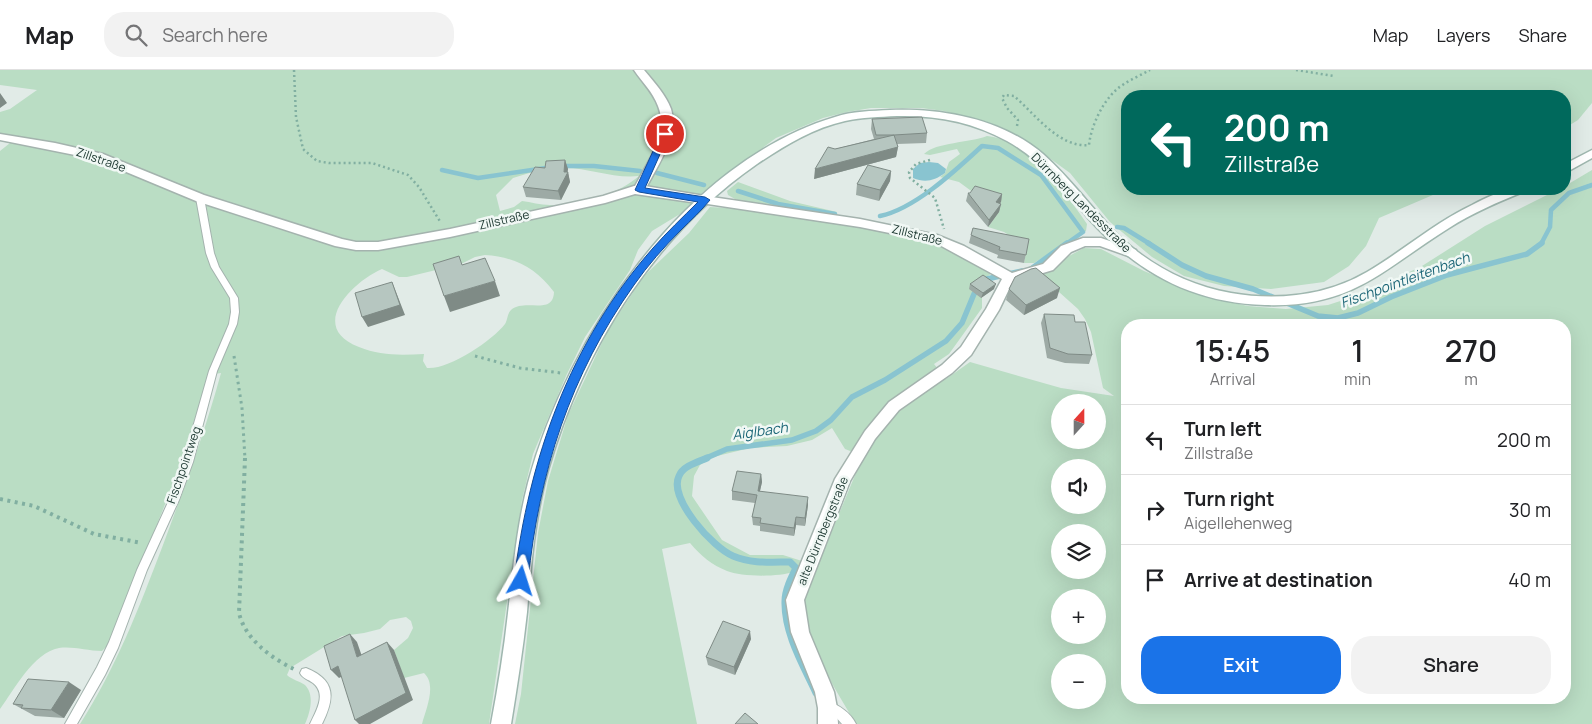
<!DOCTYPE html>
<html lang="en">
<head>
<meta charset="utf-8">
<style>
  :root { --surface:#fff; --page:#f2f2f2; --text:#202124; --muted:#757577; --line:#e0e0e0; --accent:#1a73e8 }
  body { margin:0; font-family:Manrope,sans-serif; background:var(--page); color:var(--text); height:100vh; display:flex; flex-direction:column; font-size:19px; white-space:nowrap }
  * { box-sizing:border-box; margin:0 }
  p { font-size:16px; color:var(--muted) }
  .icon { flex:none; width:28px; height:28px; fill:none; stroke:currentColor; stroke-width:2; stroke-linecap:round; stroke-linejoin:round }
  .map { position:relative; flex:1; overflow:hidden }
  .sheet { position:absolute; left:1121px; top:249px; width:450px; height:385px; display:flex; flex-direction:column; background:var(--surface); border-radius:20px; box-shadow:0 5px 20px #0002 }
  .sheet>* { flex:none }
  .banner { position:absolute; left:1121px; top:20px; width:450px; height:105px; border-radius:20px; box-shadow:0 5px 20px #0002; background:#00695c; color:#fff; overflow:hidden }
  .needle { width:32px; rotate:21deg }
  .tools { position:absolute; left:1051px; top:324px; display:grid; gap:10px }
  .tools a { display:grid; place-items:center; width:55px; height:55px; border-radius:50%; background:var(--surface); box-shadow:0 5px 20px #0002; font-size:25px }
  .pin { position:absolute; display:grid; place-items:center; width:42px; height:42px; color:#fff; margin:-21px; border:2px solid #fff; border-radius:50%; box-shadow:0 1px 5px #0007 }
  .me { position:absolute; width:55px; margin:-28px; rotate:6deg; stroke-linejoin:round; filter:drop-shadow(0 0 4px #0008) }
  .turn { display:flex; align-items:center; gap:18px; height:105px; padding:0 20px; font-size:22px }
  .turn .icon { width:65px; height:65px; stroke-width:2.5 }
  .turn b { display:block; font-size:35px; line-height:42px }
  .eta { display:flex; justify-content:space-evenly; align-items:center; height:85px; text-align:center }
  .eta b { font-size:30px; font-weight:600; line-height:35px }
  .button { display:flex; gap:10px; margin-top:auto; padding:10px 20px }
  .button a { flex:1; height:58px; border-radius:20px; background:var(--accent); color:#fff; font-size:20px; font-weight:600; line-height:58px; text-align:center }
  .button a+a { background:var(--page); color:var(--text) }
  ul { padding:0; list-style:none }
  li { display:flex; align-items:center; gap:15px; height:70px; padding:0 20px; border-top:1px solid var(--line) }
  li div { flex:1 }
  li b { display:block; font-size:19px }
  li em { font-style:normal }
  header { display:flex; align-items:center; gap:30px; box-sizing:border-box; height:70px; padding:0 25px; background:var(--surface); border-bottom:1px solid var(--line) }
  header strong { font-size:24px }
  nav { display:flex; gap:28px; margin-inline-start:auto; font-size:18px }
  .search { width:350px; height:45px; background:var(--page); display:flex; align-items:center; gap:12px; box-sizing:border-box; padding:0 18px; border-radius:20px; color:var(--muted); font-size:19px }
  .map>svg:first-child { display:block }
</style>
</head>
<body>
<header>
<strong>Map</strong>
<div class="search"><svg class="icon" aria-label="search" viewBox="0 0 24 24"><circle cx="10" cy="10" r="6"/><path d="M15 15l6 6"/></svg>Search here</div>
<nav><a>Map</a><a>Layers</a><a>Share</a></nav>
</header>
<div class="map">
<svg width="1592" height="654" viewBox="0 0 1592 654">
  <rect width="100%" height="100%" fill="#e1ebe7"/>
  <path fill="#baddc4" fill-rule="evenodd" d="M0,0h635c18,22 35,46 22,74 -5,11 -12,21 -16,31l11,-1 16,-36 -10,-50 -14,-18h948v33l-14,17 -13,8v-32h-437v93h319l-68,29 -13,28 -17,20 -25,16 -53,7 -47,-3 -40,-10 -32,-19 -42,-35 -40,-49 -47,-34 -36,-17 -43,-11 -23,-3h-50l-24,4 -24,6 -47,20 -73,54 -23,22 -28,17 -14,19 -8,20 -45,67 -19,39 -33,78 -11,46 -33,224h-67c4,-15 15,-39 2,-51l-20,5 -10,-28 14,-12 5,-10 -2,-7 -5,-4 -16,3 -10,9 -16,4 -22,3 -52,32 -3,7c5,5 13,6 18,10 10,10 5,28 0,39h-225c36,-56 59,-116 83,-179 21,-57 42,-113 58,-172l-13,2 -27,89 -71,179 -8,8c-15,0 -29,-5 -43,-3 -26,5 -45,42 -59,61v-558l10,-8 -10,-2v-29l10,-3 27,-19 -37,-5zM562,98c25,-1 51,11 77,8 -20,18 -63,31 -89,29 -10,0 -19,-3 -28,-4l-8,6 -14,4 -4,-16 17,-17 23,-7zM485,185c30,2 51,13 69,37 -1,24 -29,6 -43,18 -4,4 -3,9 -6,14 -13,17 -57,46 -78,44l-4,-7 1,-7c-23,1 -44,2 -65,-7 -52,-20 -7,-65 23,-78l17,8h8l54,-13 14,-7z
    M987,66c36,2 81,59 100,88l-1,7 -52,32h-10l3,-16 -23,-15 -16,-5 11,-15 2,-13 -27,-6 -15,-11 -19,-5 5,-4 4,-11 11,-8 -3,-5 -27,6 -6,-1c12,-12 46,-11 63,-18z
    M1592,100v554h-736c-23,-39 -51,-80 -52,-126l59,-142 -18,-7 -13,-21 -20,12 -25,6 -37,2 -37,9 -13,8 -6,11 -2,20 30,44 28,15h33l19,6c-2,5 -3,9 -9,11 -14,5 -52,5 -66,-1 -15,-6 -26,-15 -37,-28l-28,6 35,175h-182l6,-30 17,-161 10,-52 20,-66 40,-85 36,-54 45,-43 21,-26 17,1 127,16 79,16 60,32 -11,9v27l-33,46 -15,10 12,15 24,-17 91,26 53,8 -11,-8 -12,-56 -6,-13 -7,-10 -38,-34 17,-9 12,-10 15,-8 17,1 43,22 63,26 41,9 38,3 42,-4 37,-12 57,-27 63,-40 74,-37h6v-3zM1128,255h437v373h-437zM1060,332h38v38h-38zM1060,398h38v37h-38zM1060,462h38v38h-38zM1060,528h38v37h-38zM1060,592h38v38h-38z
    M738,112l52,19 47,11 -3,4 -92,-13 -14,-8 -1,-4z"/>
  <path fill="#89c4d0" d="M929,92l9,1 8,6 -1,4c-11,8 -20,10 -32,5v-9l7,-6z"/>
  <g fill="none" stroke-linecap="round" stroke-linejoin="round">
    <path stroke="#89c4d0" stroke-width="4.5" d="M442,100l36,8 81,-12h35l46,5
      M657,103l47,12
      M738,121l40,13 57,10
      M880,146c35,-7 76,-46 102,-70l16,2 43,27 42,57 -17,12
      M1117,157l7,1 26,16
      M1541,174l9,-17 1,-17 18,-17 23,-8"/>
    <path stroke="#89c4d0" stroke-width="5.5" d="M1148,173l34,22 24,11 47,13 65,27 20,2 20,-5 33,-16 56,-22 80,-21 15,-11
      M1031,199l36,-26
      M704,389l23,-10 65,-9 24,-9 15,-11 21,-23 33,-17 61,-39 16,-18 12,-29 13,-15 35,-8"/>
    <path stroke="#89c4d0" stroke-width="7" d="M707,388c-9,4 -24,8 -28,18 -11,22 34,72 54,80 19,8 38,6 57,6l6,6c-5,10 -11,22 -11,33 -1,32 18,64 31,92"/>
    <g stroke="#a4b3ae" stroke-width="2">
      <path id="service" d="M197,126h6l1,2 10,55 5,14 19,31 1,14 -2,12 -20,47 -24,91 -14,38 -32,70 -29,78 -13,27 -28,49h-12l32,-57 12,-25 28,-72 32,-70 14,-38 26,-91 20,-47 2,-12 -1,-14 -19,-31 -5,-14 -10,-55z
        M306,598c30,12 29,30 16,56h-12c6,-13 17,-30 3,-41 -5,-4 -10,-4 -13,-10l2,-4z
        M828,631c12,5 22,11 28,23h-14l-8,-9 -10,-4 -2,-4 2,-4z"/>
    </g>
    <g stroke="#a4b3ae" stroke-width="3">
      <path id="minor" d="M634,0h10c10,12 22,25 27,39 8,28 -14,57 -26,81l-6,4 -6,-4c12,-24 37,-56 25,-84 -5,-14 -16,-24 -24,-36z
        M705,126l155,23 77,16 27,11 48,27 31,-9 18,-18 22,-8h18l35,12 1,3 -6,4 -31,-11h-15l-14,6 -18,18 -37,11 -5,4 -12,25 -28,45 -19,18 -53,37 -24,29 -25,42 -46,119 5,32 25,60 3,16 1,16h-20v-16l-3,-16 -24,-60 -5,-32 49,-121 30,-48 24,-29 53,-37 19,-18 25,-38 16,-30 -68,-37 -74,-15 -159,-24 -2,-3z"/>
    </g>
    <g stroke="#a4b3ae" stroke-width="3">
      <path id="tertiary" d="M0,64l55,9 48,11 101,41 138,44 14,3h22l72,-13 153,-33 31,-10h11l60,10 6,4 -6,4 -70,-10 -30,9 -155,34 -72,13h-22l-21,-4 -139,-45 -101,-42 -95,-19z"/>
    </g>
    <g stroke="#9fb7af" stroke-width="3">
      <path id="secondary" d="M890,40c53,-2 112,9 153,44 27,24 48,53 72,78 32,32 72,53 116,61 46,8 95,3 136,-21 36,-21 67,-49 105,-67 17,-9 34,-17 53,-16l-2,3c-25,10 -51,21 -74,36 -67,42 -97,80 -184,77 -73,-2 -129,-33 -177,-87 -24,-29 -48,-59 -81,-77 -34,-19 -71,-26 -110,-25 -17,1 -35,1 -52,5 -32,7 -61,25 -88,43 -104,72 -174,186 -209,306 -13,46 -17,94 -21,142 -4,37 -10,75 -16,112h-20c7,-37 13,-74 17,-111 5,-43 9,-88 20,-130 39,-145 156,-321 307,-366 17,-6 37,-6 55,-7z
        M1592,80v8l-27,15v-9z"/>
    </g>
    <path stroke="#81afa1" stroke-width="2.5" stroke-dasharray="2 3" stroke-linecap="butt" d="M294,0l2,47 7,32 14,12 12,2h43l36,12 11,12 22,36
      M1296,0l38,6
      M1017,56l1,-6 -11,-12 -5,-10 2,-3 10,1c21,18 45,52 75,49 2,-19 13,-42 27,-55 9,-8 23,-14 34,-20
      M930,90l-14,4 -7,8 1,6 25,20 9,31"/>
    <path stroke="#81afa1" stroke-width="3" stroke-dasharray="2.5 4" stroke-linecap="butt" d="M234,286l8,52 3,51
      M475,286l45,12 41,5"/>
    <path stroke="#81afa1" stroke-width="4" stroke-dasharray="3 4.5" stroke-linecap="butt" d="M245,388l-6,155c6,26 32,45 55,56
      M0,429l34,7 60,28 48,9"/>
    <use href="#service" fill="#fff" fill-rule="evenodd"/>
    <use href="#minor" fill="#fff" fill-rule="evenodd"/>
    <use href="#tertiary" fill="#fff" fill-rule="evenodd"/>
    <use href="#secondary" fill="#fff" fill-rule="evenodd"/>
  </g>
  <path fill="#9daaa5" d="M872,49l55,14 -1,10 -29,1 1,3 -2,10 -82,22 21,-30 39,-10 -3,-10z
    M565,90l3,9 -1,3h1l2,10 -9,18 -35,-3 -3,-10 22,-19z
    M891,101l-1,10 -11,20 -23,-6 1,-11z
    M968,123l34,1 -1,8 -2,2h2l-2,8 -11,15 -22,-26z
    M971,165l58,4 -5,24 -27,-5 1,-3 -29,-12z
    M970,214l24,5 -13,9 -12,-9z
    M1009,219l48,9 -33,17 -18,-15z
    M1044,244l31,8 17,33 -3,9 -24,-1 -18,-5 -6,-35z
    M761,404l1,8 -2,9 48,14 -3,21 -9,-1 -2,11 -34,-5v-5l-7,-1 -1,-8 3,-14 -23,-3v-9z
    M751,569l-16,36 -27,-10 -2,-8z
    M81,620l-17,28 -29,-2 -22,-12z"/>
  <path fill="#7f8b86" d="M0,23l7,10 -7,5z
    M898,77l-2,10 -82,22 1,-10z
    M565,90l3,9 -1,6 1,-3 2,10 -9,18 -3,-9 6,-19z
    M891,101l-1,10 -11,20 1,-11z
    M1002,124l-1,8 -7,8 2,-8z
    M1001,134l-2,8 -11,15 1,-7z
    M495,211l5,15 -50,16 -6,-16z
    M392,212l4,10 9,23 -37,12 -6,-10z
    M996,214l-2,5 -13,9 2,-5z
    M1060,218l-3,10 -33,17 2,-10z
    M761,404l1,8 -4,17v-8z
    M808,427v8l-3,21v-8z
    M796,447v8l-2,11v-8z
    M750,561l1,8 -16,36 -1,-8z
    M350,564l7,8 8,23 -8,-8z
    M387,572l7,8 19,50 -43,24h-11l-4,-4z
    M338,596l7,9 -6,3 -8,-8z
    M69,612l12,8 -17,28 -13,-8z"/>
  <path fill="#b6c6c0" stroke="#7f8b86" d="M922,47l5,16 -33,2 4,12 -83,22 13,-22 7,2 59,-14h-18l-4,-16z
    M565,90l-1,12h4l-10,19 -35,-4 12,-20 10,1 1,-7z
    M868,95l23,6 -11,19 -23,-6z
    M975,116l27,8 -6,8 5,2 -12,16 -21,-27h2z
    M973,158l56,11 -3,16 -27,-5 1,-3 -29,-12z
    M459,186l3,9 23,-7 10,23 -51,15 -11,-32z
    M1036,198l24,20 -34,17 -17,-16 6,-12 16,-8z
    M983,205l13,9 -13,9 -13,-9z
    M392,212l8,23 -38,12 -7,-24z
    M1044,244l30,1 1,7h10l7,33 -24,-1 -18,-6z
    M737,401l24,3 -3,17 50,6 -3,21 -9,-1 -2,11 -34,-5 1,-5 -9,-1 5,-22 -25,-4z
    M723,551l27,10 -16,36 -28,-10z
    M350,564l7,23 30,-15 19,51 -51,27 -17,-54 -7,4 -7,-24z
    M28,609l41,3 -18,28 -30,-2 2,-3 -10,-1z
    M745,643l13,11h-23z"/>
  <path fill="#1a73e8" stroke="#114b97" d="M665,61l4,3 -24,54 60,9 5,3c-9,11 -19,20 -29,30 -17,17 -33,35 -47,55 -64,90 -95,187 -106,296l-2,4 -5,2 -5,-2 -2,-4c15,-123 56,-239 139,-333 14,-16 30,-31 45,-46l-59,-10 -4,-2 26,-56z"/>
  <g text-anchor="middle" stroke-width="5" stroke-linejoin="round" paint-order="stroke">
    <g font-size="12" fill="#213c35" stroke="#f1f8f5">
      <text transform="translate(101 90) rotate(19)" y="4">Zillstraße</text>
      <text transform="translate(1081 133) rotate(45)" y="4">Dürrnberg Landesstraße</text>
      <text transform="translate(504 150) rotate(-13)" y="4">Zillstraße</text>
      <text transform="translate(917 165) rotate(14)" y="4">Zillstraße</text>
      <text transform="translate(184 395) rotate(-71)" y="4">Fischpointweg</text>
      <text transform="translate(823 461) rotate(-68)" y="4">alte Dürrnbergstraße</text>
    </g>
    <g font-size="14" font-style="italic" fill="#1c6677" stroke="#f1f8f5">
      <text transform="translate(1405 210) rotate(-20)" y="5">Fischpointleitenbach</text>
      <text transform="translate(760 361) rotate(-8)" y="5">Aiglbach</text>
    </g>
  </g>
</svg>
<div class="tools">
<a><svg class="needle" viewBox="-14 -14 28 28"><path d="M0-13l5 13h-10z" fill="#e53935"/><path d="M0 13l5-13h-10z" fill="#757577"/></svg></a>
<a><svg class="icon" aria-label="sound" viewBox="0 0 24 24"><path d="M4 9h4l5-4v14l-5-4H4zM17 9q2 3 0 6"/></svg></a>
<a><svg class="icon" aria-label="layers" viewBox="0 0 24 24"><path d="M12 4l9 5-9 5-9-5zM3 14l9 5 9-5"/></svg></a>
<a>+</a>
<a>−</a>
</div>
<div class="pin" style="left:665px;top:64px;background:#d93025"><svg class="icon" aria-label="arrive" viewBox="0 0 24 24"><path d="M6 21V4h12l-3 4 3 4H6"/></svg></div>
<svg class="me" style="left:521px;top:511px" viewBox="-20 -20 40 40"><path d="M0-17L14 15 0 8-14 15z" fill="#1a73e8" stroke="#fff" stroke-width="4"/></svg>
<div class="banner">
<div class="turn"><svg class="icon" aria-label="left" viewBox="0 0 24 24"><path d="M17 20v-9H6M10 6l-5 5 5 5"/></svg><div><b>200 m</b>Zillstraße</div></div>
</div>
<section class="sheet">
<div class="eta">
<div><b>15:45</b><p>Arrival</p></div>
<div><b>1</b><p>min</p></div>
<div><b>270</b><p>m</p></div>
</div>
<ul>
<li><svg class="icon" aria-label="left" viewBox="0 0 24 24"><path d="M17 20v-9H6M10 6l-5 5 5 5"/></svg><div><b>Turn left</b><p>Zillstraße</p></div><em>200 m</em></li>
<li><svg class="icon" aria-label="right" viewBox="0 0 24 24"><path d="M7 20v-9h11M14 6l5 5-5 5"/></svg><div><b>Turn right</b><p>Aigellehenweg</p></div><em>30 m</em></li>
<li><svg class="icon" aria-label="arrive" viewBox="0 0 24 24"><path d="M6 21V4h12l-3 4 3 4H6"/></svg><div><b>Arrive at destination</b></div><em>40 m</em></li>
</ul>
<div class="button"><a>Exit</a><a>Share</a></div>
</section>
</div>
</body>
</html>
